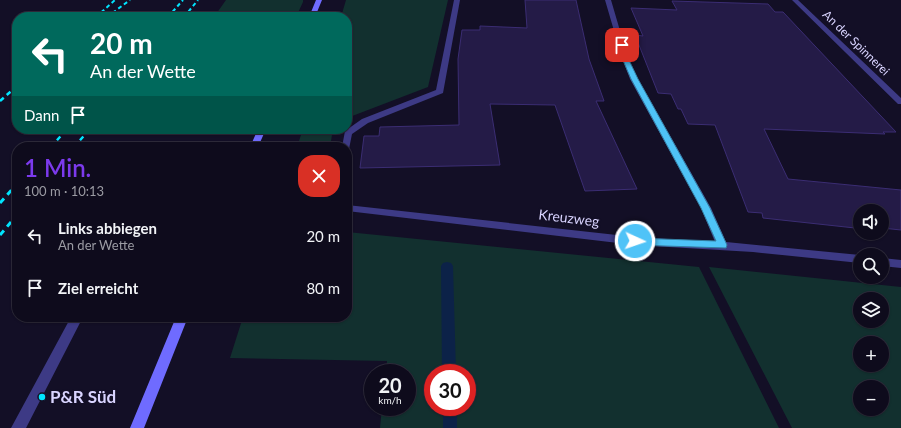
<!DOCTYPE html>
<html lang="de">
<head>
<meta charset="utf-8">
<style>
  :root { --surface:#0e0b1c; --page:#171425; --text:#f1f3f6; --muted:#9b9ba3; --line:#2e2b3b; --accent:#7c3aed }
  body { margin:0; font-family:Lato,sans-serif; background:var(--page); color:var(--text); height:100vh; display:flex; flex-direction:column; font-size:15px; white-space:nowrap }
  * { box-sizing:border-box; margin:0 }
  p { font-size:13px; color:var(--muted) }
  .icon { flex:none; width:22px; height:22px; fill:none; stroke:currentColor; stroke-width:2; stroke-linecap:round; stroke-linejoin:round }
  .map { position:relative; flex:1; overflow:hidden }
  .side { position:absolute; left:12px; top:142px; width:340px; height:180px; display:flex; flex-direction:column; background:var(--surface); border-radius:16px; box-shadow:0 1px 3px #0004,0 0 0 1px var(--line) }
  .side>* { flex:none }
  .hud { position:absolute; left:12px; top:12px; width:340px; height:122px; border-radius:16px; box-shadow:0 1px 3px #0004,0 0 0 1px var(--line); background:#00695c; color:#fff; overflow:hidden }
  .fabs { position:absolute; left:853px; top:204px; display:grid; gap:8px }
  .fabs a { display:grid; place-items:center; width:36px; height:36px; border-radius:50%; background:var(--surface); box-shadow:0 1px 3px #0004,0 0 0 1px var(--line); font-size:20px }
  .speed { position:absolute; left:364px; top:364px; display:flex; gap:8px; font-size:20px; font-weight:700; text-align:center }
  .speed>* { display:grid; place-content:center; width:52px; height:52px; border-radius:50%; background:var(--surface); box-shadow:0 1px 3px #0004,0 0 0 1px var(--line); line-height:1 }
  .speed small { font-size:10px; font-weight:400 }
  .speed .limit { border:6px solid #d22; background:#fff; color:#111 }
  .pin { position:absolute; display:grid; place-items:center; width:34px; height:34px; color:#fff; margin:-17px; border-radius:8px; box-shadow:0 2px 6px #0006 }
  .me { position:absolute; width:44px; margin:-22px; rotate:93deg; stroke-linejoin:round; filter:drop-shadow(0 0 3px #0008) }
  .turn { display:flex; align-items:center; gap:14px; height:84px; padding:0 12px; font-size:18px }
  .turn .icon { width:52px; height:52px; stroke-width:2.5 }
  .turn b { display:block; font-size:28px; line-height:34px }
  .then { display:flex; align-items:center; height:38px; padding:0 12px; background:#0003; gap:8px; font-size:15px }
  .round { display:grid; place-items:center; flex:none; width:42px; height:42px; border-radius:16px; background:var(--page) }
  .head { display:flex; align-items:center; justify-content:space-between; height:68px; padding:0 12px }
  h1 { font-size:24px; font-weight:600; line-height:30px; color:var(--accent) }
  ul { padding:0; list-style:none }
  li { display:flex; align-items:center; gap:12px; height:52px; padding:0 12px }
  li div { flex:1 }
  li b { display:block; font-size:15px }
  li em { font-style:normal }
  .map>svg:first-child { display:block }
</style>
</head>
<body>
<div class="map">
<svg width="901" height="428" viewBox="0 0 901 428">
  <rect width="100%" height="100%" fill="#130f26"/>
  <path fill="#12302f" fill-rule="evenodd" d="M226,0h77v2l-7,15h-82z
    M346,0h102l-20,87 -81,31v-101h-6z
    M303,129h30l-3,18h-33z
    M347,232l352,35 80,161h-399l2,-21h25v-34h-21l1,-12 -157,-3 13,-41h104zM433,373h34v34h-34z
    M709,267l192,20v141h-109zM860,299h22v22h-22zM860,343h22v22h-22zM860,387h22v22h-22z"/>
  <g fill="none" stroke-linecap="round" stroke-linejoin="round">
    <path fill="#0c2248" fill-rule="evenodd" d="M447,262l4,1 2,3 3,107h-14l-1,-107 2,-3z
      M443,407h14v21h-14z"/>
  </g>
  <path fill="#241b47" stroke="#3b2d73" d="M525,0h51l13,59 15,42h-8l41,88 -52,2 -30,-86 -65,-1 10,61 -140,3 4,-32h15l1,-9 79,-2 -1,-66 4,-29h18v-4l47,2z
    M672,1l96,3 7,8h8l113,120h-13l2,2 -121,-5 24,50 113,11v40l-19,-2v-17h-22v15h-6l1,2 -92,-10 -1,-5 -14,-1 -33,-87 -27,-1 -7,-15h-3l-7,-15 -13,-1 -23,-58 8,1 -12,-28 46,2z"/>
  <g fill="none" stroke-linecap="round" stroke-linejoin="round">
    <path fill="#3d3a85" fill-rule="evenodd" d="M454,0h6l-17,93 -75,30 -16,11 -3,15h-2v-2h-5l3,-16 17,-12 74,-29z
      M71,317h12l-57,111h-15z"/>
    <path fill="#3d3a85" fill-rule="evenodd" d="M605,0h6l17,58 10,21 73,129 15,34 134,13v8l-107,-11 -118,-7 -288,-34v-6l288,32 80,5 -14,-34 -71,-129 -8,-21z
      M792,0h6l103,98v6h-3z
      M882,258l19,2v8l-19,-2z"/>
    <path fill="#6f6bff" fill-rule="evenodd" d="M316,0h6l-7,17h-6z
      M258,129h8l-8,18h-8z
      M176,317h12l-44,111h-14z"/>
    <path stroke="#00e5ff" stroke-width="2" stroke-dasharray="4 3" stroke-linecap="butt" d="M96,17l19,-17
      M107,17l23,-17
      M168,17l15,-17
      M184,17l14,-17"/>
    <path stroke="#00e5ff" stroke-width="2.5" stroke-dasharray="5 4" stroke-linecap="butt" d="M0,101l17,-15
      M51,147l16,-18
      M74,147l16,-18"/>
    <path stroke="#00e5ff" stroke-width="3" stroke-dasharray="6 5" stroke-linecap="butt" d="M0,203l17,-19
      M0,235l17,-20"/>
  </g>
  <path fill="#4fc3f7" stroke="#337fa1" d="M622,43l3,2 3,13 10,21 72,129 17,37 -1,3 -91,-3 -5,-4 5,-3 81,3 -15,-33 -70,-129 -9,-21 -4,-13z"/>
  <circle fill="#00e5ff" stroke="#130f26" stroke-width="1.5" cx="42" cy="397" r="4"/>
  <g text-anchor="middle" stroke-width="4" stroke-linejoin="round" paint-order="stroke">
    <g font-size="12" fill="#d9d4ff" stroke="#130f26">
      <text transform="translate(856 43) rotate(44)" y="4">An der Spinnerei</text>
    </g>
    <g font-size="14" fill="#d9d4ff" stroke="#130f26">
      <text transform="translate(569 218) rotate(7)" y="5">Kreuzweg</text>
    </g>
    <g font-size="17" font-weight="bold" fill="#d9d4ff" stroke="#130f26" text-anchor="start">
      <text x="50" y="403">P&amp;R Süd</text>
    </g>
  </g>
</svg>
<div class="fabs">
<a><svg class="icon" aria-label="sound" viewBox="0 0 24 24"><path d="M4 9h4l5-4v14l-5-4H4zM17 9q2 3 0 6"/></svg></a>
<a><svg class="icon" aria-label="search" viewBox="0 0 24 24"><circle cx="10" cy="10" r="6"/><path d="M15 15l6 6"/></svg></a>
<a><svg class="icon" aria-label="layers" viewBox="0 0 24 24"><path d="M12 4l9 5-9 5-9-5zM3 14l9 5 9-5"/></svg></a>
<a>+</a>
<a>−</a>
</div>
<div class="speed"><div>20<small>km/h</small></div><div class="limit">30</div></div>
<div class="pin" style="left:622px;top:45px;background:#d93025"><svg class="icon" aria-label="arrive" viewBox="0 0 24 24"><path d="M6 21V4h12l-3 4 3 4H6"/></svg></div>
<svg class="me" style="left:635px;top:241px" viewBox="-20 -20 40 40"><circle r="17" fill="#4fc3f7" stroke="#fff" stroke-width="3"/><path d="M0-11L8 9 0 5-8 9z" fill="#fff"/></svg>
<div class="hud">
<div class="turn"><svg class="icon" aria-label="left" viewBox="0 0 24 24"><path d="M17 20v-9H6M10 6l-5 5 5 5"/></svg><div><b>20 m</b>An der Wette</div></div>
<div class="then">Dann<svg class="icon" aria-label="arrive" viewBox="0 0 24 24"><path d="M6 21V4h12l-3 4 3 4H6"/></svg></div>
</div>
<section class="side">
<div class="head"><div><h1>1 Min.</h1><p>100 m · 10:13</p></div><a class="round" style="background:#d93025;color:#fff"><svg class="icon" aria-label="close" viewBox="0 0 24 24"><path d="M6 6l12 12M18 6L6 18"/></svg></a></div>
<ul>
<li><svg class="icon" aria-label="left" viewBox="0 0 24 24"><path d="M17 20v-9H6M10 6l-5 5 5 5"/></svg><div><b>Links abbiegen</b><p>An der Wette</p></div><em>20 m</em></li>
<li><svg class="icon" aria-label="arrive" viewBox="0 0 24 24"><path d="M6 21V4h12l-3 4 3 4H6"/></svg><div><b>Ziel erreicht</b></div><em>80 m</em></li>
</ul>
</section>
</div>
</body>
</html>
